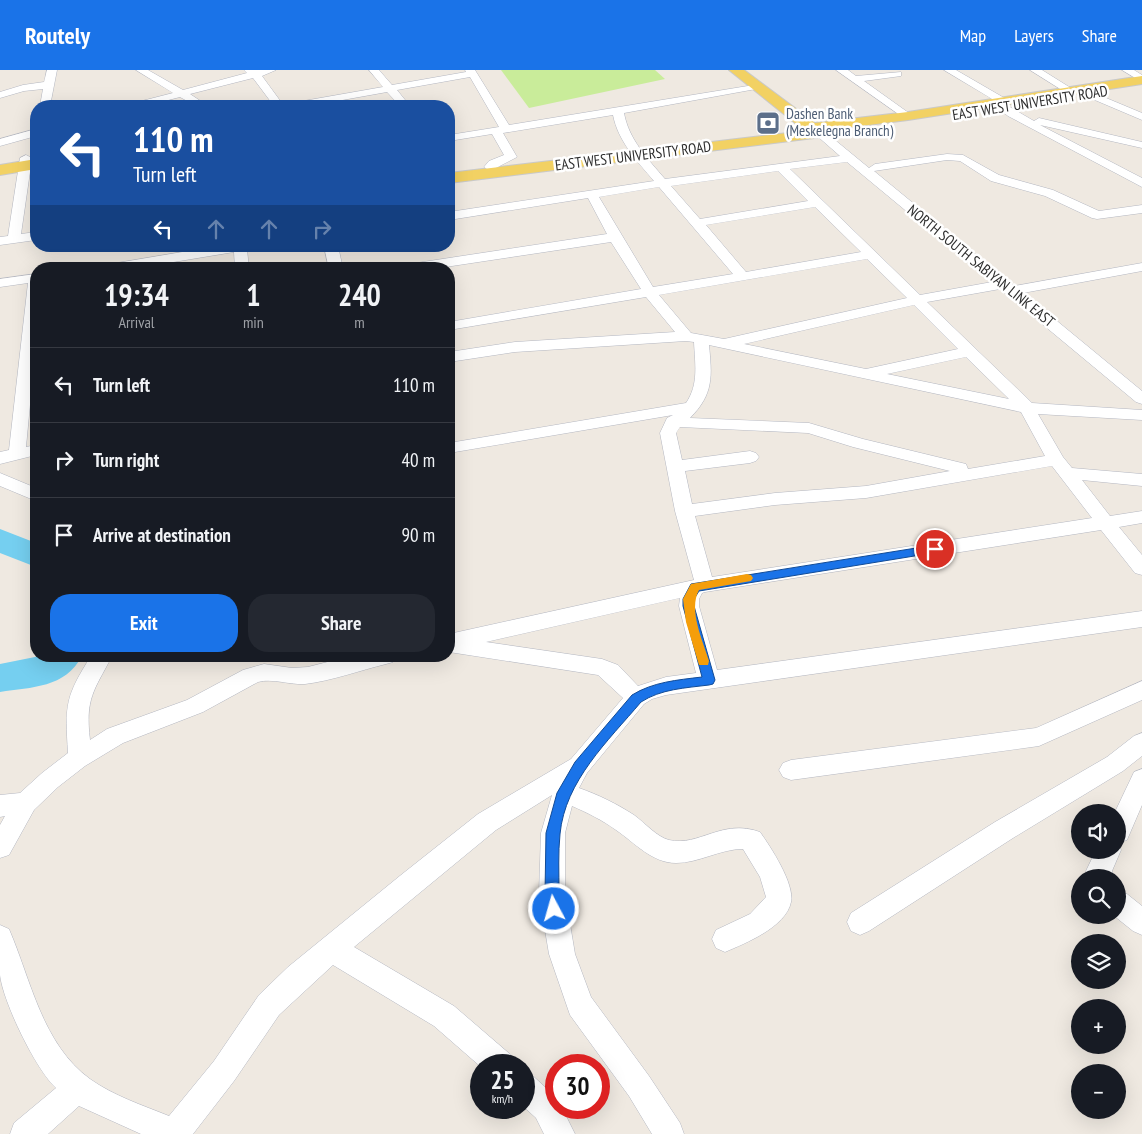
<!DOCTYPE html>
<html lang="en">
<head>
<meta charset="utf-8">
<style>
  :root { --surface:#171b24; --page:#242831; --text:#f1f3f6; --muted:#9ea1a6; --line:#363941; --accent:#1a73e8 }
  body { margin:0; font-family:"PT Sans Narrow",sans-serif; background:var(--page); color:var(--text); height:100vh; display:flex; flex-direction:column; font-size:19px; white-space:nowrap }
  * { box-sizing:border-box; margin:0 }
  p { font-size:16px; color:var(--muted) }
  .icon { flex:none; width:28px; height:28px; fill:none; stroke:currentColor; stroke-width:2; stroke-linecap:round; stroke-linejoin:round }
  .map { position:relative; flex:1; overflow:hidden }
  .details { position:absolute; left:30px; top:192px; width:425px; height:400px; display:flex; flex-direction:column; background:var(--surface); border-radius:20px; box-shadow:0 5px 20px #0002 }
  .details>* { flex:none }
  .banner { position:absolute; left:30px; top:30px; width:425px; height:152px; border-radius:20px; box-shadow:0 5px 20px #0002; background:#1a4fa0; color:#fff; overflow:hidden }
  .tools { position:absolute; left:1071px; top:734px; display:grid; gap:10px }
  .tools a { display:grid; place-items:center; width:55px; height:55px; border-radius:50%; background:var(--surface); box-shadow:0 5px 20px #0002; font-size:25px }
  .speed { position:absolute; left:470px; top:984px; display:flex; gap:10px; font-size:25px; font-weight:700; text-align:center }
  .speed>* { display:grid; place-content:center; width:65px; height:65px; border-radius:50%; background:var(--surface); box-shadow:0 5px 20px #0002; line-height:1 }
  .speed small { font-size:12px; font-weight:400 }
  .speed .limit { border:8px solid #d22; background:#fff; color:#111 }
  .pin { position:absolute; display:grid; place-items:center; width:42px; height:42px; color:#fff; margin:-21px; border:2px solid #fff; border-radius:50%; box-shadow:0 1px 5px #0007 }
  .me { position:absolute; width:55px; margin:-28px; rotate:354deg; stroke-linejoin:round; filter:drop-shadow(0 0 4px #0008) }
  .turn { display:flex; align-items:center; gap:18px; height:105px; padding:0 20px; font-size:22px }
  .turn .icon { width:65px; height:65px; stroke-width:2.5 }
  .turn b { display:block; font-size:35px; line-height:42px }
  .lanes { display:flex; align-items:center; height:48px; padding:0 20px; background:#0003; justify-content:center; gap:25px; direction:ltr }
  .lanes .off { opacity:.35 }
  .eta { display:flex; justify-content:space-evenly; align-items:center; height:85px; text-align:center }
  .eta b { font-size:30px; font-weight:600; line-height:35px }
  .cta { display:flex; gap:10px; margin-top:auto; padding:10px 20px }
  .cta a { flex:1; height:58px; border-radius:20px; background:var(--accent); color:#fff; font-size:20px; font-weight:600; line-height:58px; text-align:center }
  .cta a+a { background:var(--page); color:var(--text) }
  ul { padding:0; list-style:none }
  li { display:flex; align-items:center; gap:15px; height:75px; padding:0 20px; border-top:1px solid var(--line) }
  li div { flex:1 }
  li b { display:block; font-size:19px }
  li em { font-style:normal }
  header { display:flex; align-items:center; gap:30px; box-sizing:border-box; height:70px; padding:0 25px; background:var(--accent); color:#fff }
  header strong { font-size:24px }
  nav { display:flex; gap:28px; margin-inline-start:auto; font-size:18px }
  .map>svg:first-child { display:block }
</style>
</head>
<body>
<header>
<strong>Routely</strong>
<nav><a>Map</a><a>Layers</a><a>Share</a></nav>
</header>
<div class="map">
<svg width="1142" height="1064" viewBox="0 0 1142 1064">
  <rect width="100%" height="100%" fill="#efe9e1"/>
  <path fill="#c9ec9a" d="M501,0h154l10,9 -136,29z"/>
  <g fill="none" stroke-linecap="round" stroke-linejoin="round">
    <path fill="#75cff0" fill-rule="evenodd" d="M0,459l36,14v24l-36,-14z
      M40,586h42c-17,32 -50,31 -82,36v-28z"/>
    <g stroke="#b4b7c1" stroke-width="1">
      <path id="minor" d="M47,0h10l-7,36h-10l3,-17 -19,2 -24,7v-6l23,-7 21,-3z
        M136,0h12l35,20 64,-17 -3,-3h32l-14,6 22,30h-10l-21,-28 -63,16 18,12h-12l-16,-9 -35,9h-16l1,-2 43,-11z
        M369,0h10l13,15 74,-13 -1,-2h10l34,55 251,-41 1,2 -5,3 -132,24c5,27 24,46 41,66l175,-23 -24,-21 -2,-2 6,-3 4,1 45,37 6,-4 72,-10 16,1 36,20 54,15 46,21 43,-6v8l-45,6 -5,-1 -47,-22 -54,-15 -31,-20 -13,-1 -73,11 140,115 128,-23v8l-119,22 119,98v13l-6,-2 -136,-113 -73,13 105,101 110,7v10l-104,-6 25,43 9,11 70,6v12l-60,-6 28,36 32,-5v12l-23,4 23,28v20l-7,-2 -34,-43 -396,62 -3,1 -3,6v7l18,64 425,-59v16l-476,68 -14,4 -8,5 -57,69 -8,15c20,7 38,16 55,27 11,8 23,22 35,25 30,7 53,-22 91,-8 10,14 35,52 31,70 -5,25 -45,41 -66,50l-9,-4 -4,-9 4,-9 34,-16 16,-17 -6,-20 -17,-28c-23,0 -44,14 -67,14 -24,0 -41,-20 -60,-33 -14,-10 -28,-17 -44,-24l-7,27v61l10,60 16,43 58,79 31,47 4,11h-32l-23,-38 -59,-81 -21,-61 -10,-60 2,-61 11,-38 -56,35 -142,117 100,59 57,49 4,10h-34v2l-47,-41 -101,-61 -54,50 -45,66 -41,53h-52l-62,-28 -31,28h-38l4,-11 42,-35c-20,-18 -53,-86 -56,-113 0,-16 0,-34 0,-50l9,4c22,51 33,115 81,150 24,17 52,26 79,37l45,-55 45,-66 29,-28 113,-92 77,-61 93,-55 52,-61 -25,-23 -149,-23v-18l245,-54 -19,-69 -15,-78 7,-15 6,-3 -224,38v-10l237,-40c13,-19 9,-39 8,-61l-8,-1 -171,11 -66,10v-10l66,-10 160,-10 -29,-35 -197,33v-8l192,-33 -30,-47 -179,27h-36l7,-4 204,-31 -19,-36 -139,22v-8l205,-31c-17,-20 -36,-40 -41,-66l-110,18 14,24 -27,14 -6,-4 5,-6 15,-6 -12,-21 -43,7v-6l50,-8 -29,-50 -73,13 13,16h-10l-13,-14 -78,14h-22l5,-3 91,-16zM847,92l145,120 -72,13 -130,-126zM778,101l30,30 -108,18 -29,-33zM659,117l74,87 -80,13 -54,-90zM815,137l46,45 -115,20 -40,-47zM867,189l40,39 -183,41 -33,-6 -32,-38zM914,235l44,44 -92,20 -122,-25zM709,275l312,67 24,44 -77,13 -2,-5 -103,-25 -54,-16 -119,-5c24,-24 22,-42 19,-73zM966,287l43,42 -122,-25zM680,357l128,6 45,14 97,24 -84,15 -91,7 -83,11 -7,-33 65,-8 6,-2 3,-4 -3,-4 -6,-2 -68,9 -6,-27zM1052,396l40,52 -380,59 -17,-61 80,-11 91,-7zM680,528l-1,8 17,67 -30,4 -28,9 -20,-21 -16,-6 -116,-17z
        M836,0h12l8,6 45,-4v4l-37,5 49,35 -1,2h-8z
        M944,0h12l50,29 2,7 26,15 5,-3 103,24v6l-102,-23 102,53v9l-134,-71 -9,-7 -2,-7z
        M1030,0h12l32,20 -5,3 -4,-1z
        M1122,0h12l8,5v7z
        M1087,20l55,23v7l-59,-25 -1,-2z
        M36,59v7l-36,10v-7z
        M26,85l6,3 -11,76 15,-2v8l-36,5v-8l8,-1 12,-78z
        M218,176h32l-3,3 2,20h-14l-1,-17 -103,17h-33l7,-4z
        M324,176h14l5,23h-14z
        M36,204v67l-10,106 10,-2v10l-36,9v-12l9,-2 19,-167 -28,4v-8z
        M0,403l36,15v13l-36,-15z
        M91,586h21c-18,35 -27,42 -22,84l17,-11 80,-29 56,-30 21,-6 28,4 16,-1 43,-11h45l-3,6 -7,2c-25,6 -55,17 -81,20 -15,1 -33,-6 -47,-2l-55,30 -80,31 -38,23 -27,21 -24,23 -25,45 -9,3v-33l5,-9 -5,1v-22l20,-2 22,-20 26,-20c-3,-48 -3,-56 23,-97z
        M1142,611v19l-103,46 -248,34 -8,-3 -4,-7 4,-7 8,-3 245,-32z
        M1142,663v23l-19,15 -110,67 -144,93 -9,4 -9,-4 -4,-9 4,-9 144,-91 112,-65 27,-21z
        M1142,699v36l-15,35 -9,3 3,7 -9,21 1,7h-26l-1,-7 10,-21h22v-38h-3l19,-40z
        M1118,821l9,3 15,12v29l-9,-4 -20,-16h5z
        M524,1003l10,4 22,20v11h6l13,26h-31l-8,-16 -12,-11z"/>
    </g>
    <g stroke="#c9c9c9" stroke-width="2">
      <path id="major" d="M729,0h15l71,53 93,-11 234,-36v8l-234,36 -72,9 -2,4 -12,4 -373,46v-10l356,-42z
        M36,89v10l-36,6v-10z"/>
    </g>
    <use href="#minor" fill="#fff" fill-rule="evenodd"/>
    <use href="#major" fill="#f2d163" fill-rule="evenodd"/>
  </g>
  <path fill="#1a73e8" stroke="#114b97" d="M935,475l5,4 -1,3 -240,39 -5,8v7l21,74 -2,4 -4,1c-24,3 -48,4 -68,17 -33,39 -76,79 -81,132 -2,19 -1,39 -1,58 0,8 4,14 1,22l-6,2 -5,-2 -4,-20 1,-61 11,-40 18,-31 57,-67c21,-13 45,-15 70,-18l-19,-71v-7l8,-15z"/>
  <path fill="#f59e0b" d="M747,504l4,1 2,3 -2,3 -52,9c-11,20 4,51 10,71l-1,4h-9l-13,-43 -3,-23 8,-15z"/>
  <defs>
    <g id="bank-square" transform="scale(1.25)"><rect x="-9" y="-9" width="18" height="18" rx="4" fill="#5c6f8a" stroke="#fff"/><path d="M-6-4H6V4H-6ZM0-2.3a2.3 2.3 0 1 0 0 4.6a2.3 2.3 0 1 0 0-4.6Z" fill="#fff"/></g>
  </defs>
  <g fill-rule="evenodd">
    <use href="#bank-square" x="768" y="53"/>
  </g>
  <g text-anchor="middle" stroke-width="5" stroke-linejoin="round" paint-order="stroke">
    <g font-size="15" fill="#2e2e2e" stroke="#fff">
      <text transform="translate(1030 33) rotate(-9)" y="5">EAST WEST UNIVERSITY ROAD</text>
      <text transform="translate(633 86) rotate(-7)" y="5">EAST WEST UNIVERSITY ROAD</text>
      <text transform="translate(981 196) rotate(39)" y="5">NORTH SOUTH SABIYAN LINK EAST</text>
    </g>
    <g font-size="15" fill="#4e5e75" stroke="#fff" text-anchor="start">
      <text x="786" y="49">Dashen Bank<tspan x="786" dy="17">(Meskelegna Branch)</tspan></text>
    </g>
  </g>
</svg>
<div class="tools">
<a><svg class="icon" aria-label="sound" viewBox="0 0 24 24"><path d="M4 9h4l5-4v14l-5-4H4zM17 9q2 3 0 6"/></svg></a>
<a><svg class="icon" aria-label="search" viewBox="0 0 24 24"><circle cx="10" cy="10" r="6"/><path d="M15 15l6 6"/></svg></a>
<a><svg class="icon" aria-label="layers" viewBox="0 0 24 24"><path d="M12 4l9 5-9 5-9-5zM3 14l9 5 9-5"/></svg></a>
<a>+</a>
<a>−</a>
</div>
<div class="speed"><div>25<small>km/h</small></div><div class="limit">30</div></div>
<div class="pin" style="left:935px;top:479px;background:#d93025"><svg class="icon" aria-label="arrive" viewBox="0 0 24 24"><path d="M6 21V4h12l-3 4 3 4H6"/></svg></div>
<svg class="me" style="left:554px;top:839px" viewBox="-20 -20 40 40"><circle r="17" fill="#1a73e8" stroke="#fff" stroke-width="3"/><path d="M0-11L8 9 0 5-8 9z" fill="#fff"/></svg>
<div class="banner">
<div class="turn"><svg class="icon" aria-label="left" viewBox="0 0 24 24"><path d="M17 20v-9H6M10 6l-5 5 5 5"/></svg><div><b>110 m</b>Turn left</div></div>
<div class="lanes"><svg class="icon" aria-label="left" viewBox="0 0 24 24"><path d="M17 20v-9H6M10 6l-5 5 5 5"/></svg><svg class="icon off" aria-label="ahead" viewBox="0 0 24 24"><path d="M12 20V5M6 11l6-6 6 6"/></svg><svg class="icon off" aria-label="ahead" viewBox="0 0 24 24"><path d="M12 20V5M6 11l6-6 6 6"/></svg><svg class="icon off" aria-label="right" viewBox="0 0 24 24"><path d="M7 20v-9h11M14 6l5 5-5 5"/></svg></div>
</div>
<section class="details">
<div class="eta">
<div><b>19:34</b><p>Arrival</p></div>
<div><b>1</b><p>min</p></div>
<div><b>240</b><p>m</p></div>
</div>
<ul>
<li><svg class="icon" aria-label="left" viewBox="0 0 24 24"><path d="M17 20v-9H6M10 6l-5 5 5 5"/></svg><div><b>Turn left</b></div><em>110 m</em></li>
<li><svg class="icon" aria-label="right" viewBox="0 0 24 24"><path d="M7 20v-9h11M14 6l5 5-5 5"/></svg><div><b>Turn right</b></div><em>40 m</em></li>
<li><svg class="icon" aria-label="arrive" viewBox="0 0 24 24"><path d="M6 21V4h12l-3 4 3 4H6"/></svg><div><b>Arrive at destination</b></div><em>90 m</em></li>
</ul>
<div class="cta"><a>Exit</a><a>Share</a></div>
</section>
</div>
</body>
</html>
